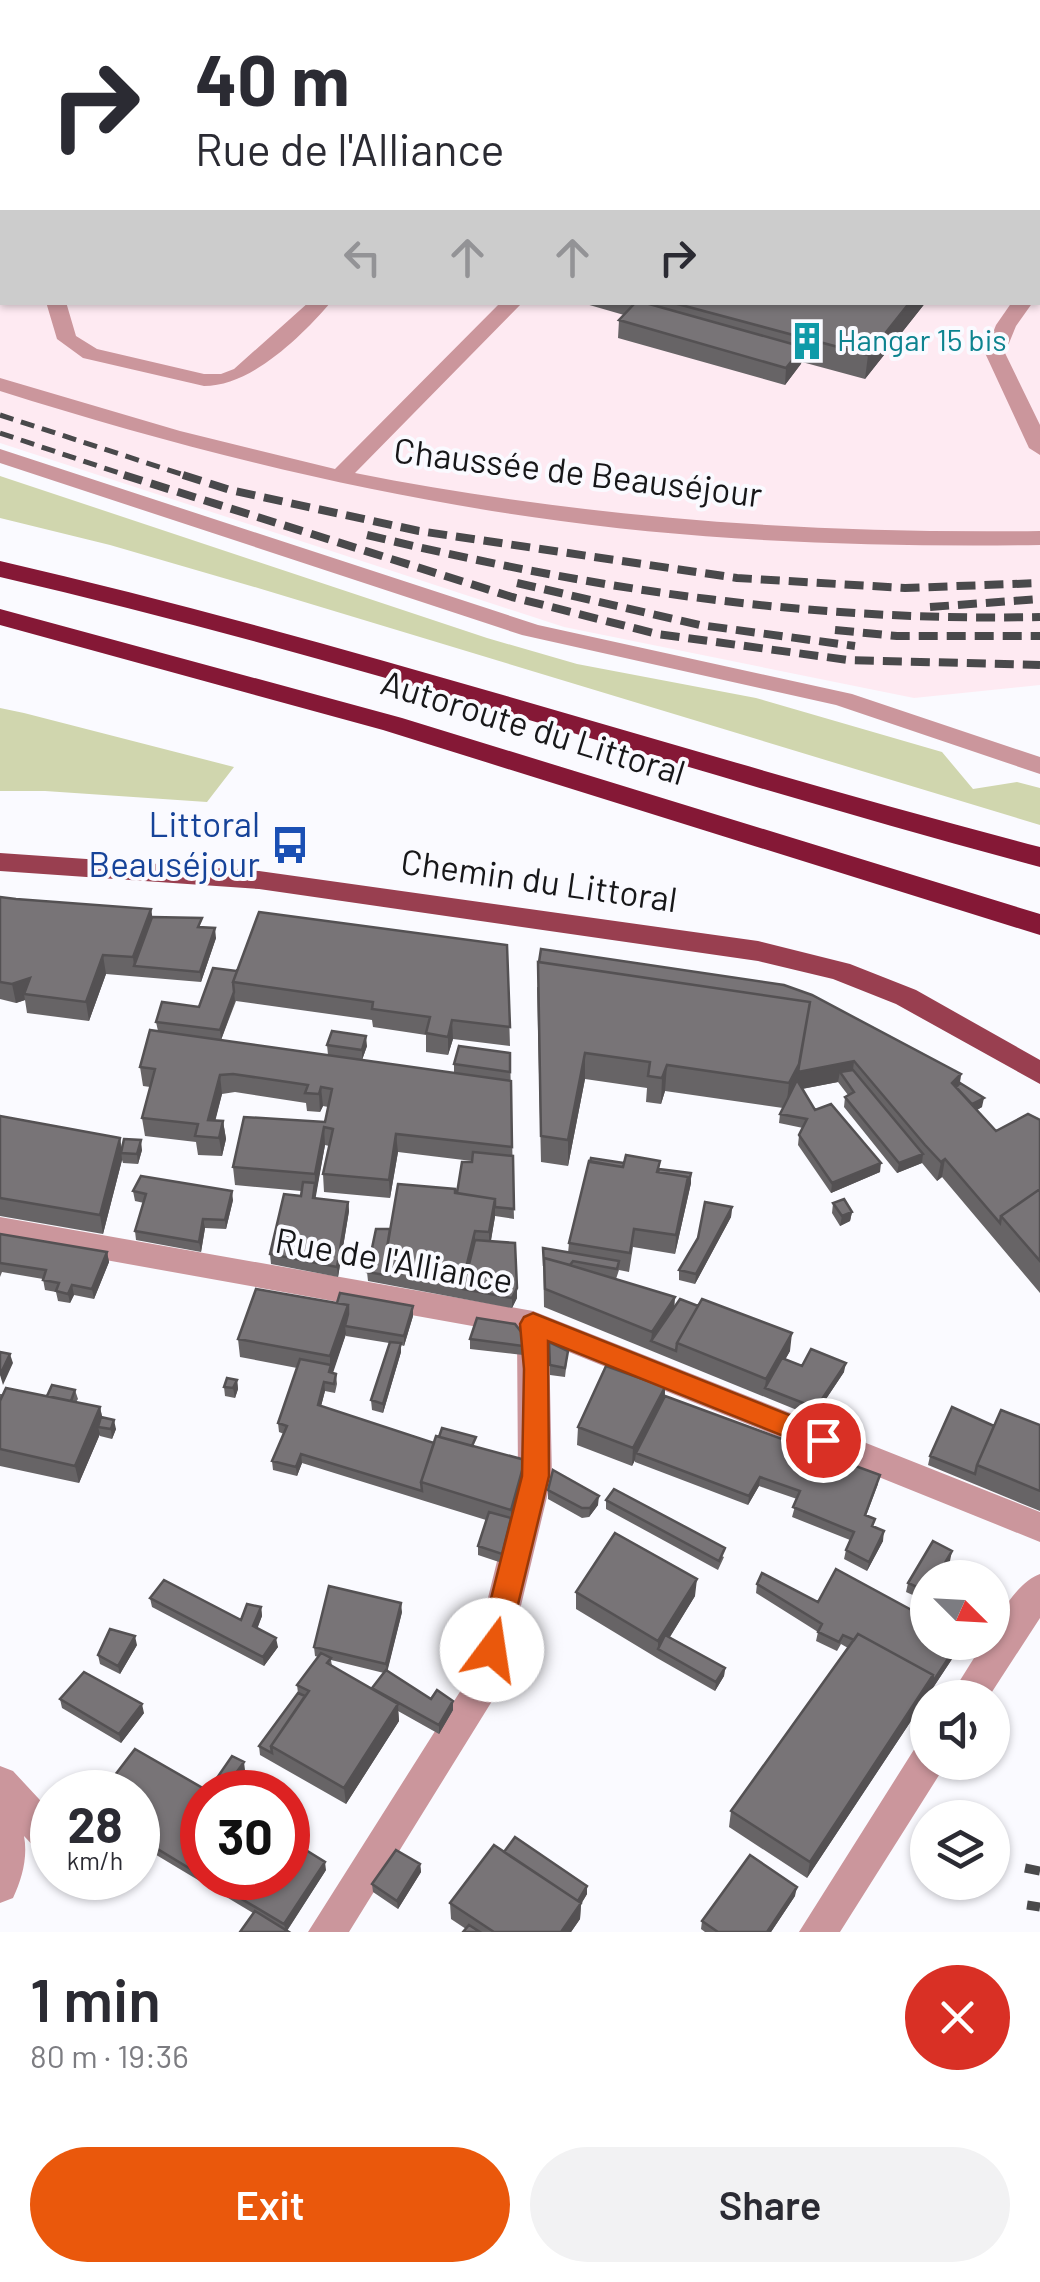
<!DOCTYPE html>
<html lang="en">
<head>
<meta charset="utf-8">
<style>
  :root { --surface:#fff; --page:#f2f2f3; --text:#2b2b33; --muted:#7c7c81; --accent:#ea580c }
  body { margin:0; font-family:Barlow,sans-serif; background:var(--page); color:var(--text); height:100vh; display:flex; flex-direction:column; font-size:38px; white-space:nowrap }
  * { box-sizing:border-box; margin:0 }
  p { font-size:32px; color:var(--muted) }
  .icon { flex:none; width:55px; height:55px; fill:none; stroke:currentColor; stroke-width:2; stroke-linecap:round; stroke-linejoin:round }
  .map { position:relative; height:1932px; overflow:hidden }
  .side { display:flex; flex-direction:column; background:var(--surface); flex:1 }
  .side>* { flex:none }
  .banner { position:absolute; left:0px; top:0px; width:1040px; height:305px; box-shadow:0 2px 8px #0004; background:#fff; color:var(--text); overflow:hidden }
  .needle { width:65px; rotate:114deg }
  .tools { position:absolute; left:910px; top:1560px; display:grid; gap:20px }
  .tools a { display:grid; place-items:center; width:100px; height:100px; border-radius:50%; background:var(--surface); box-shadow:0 2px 8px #0004; font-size:50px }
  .speed { position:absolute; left:30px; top:1770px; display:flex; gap:20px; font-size:50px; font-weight:700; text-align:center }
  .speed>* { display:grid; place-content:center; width:130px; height:130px; border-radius:50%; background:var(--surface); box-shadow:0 2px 8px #0004; line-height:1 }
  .speed small { font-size:25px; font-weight:400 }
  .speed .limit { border:15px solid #d22; background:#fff; color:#111 }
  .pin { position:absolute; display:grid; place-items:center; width:85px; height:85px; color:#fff; margin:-42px; border:5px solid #fff; border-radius:50%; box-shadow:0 2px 10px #0007 }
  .me { position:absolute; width:110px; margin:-55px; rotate:14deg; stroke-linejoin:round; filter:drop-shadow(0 0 8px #0008) }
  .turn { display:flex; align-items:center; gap:35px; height:210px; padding:0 30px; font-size:45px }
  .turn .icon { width:130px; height:130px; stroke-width:2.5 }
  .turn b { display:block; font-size:70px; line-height:85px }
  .lanes { display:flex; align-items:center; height:95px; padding:0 30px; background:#0003; justify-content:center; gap:50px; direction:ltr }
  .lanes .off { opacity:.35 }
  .round { display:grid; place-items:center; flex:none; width:105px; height:105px; border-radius:52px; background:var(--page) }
  .head { display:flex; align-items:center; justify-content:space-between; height:170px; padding:0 30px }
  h1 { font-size:60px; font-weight:600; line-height:75px }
  .button { display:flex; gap:20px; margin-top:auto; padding:20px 30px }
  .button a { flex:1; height:115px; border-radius:60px; background:var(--accent); color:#fff; font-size:40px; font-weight:600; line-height:115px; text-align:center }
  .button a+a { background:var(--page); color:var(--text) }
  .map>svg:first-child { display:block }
</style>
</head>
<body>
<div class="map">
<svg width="1040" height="1932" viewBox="0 0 1040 1932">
  <rect width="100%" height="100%" fill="#fafaff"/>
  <path fill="#feeaf2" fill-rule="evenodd" d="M0,0h1040v685l-126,13 -350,-71 -564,-184zM2,2h1036v300h-1036z"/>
  <path fill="#d0d6ae" d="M0,476l487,162 90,26 179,34 186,54 31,37 44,-7 23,6v37l-782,-237 -148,-43 -110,-27z
    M0,708l24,5 210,54 -27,35 -162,-11h-45z"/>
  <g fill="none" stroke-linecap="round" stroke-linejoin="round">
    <path fill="#cb969c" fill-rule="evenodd" d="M204,0h64l-65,2z
      M0,8h2v10h-2z
      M0,125h2v10h-2z
      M0,200l2,1v12l-2,-1z
      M1040,274v15l-2,1v-15z
      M46,302h20l10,34 21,13 107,25h17l13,-5 75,-67h22c-30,35 -80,84 -127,84l-121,-28 -26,-19z
      M501,302h22l-168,171c227,45 454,61 685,58v14c-170,2 -340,-3 -508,-28 -181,-26 -358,-71 -532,-126v-13l180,53 155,38z
      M1012,302h21l-17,24 -11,27 35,72v30l-11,-7 -44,-95 11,-28z
      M0,1766l13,5 39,42v44l-13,-5 -15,-16c4,21 -2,43 -11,62l-13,5z"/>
    <path fill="#cb969c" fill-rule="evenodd" d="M0,449l538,176 314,69 188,63v17l-204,-69 -314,-70 -522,-172z
      M0,1217l533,94 507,201v30l-491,-198 3,132 -50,209 -153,247h-41l160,-253 50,-203 -1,-142 -517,-93z
      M1040,1574v44l-52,80h-39l35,-56h8c0,-22 27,-61 48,-68z
      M928,1743v19h17l-4,10 -101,160h-41l116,-184z"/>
    <path fill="#993f50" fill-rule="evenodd" d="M0,853l259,18 499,70 92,23 66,26 124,70v24l-144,-80 -63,-25 -75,-18 -499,-72 -259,-18z"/>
    <path fill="#851836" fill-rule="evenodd" d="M0,561c351,81 692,195 1040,286v20c-348,-93 -689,-209 -1040,-290z
      M0,609l402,109 638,196v21l-657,-205 -383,-105z"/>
    <path stroke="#49494b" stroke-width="5" stroke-dasharray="14 8" stroke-linecap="butt" d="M0,415l190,62
      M0,433l131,44"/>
    <path stroke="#49494b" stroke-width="8" stroke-dasharray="19 9" stroke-linecap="butt" d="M124,475l388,122 145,37 191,26 192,5
      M183,475l47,15 189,41 318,47 168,10 135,-5
      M367,535c223,54 443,87 673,82
      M517,583l183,42 155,21
      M930,607l110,-8
      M835,630l62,6h143"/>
    <path stroke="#49494b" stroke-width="9" stroke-dasharray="24 12" stroke-linecap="butt" d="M1025,1868l15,3
      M1027,1905l13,2"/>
  </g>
  <path fill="#676466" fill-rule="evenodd" d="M579,302h347l-61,77 -63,-17 -17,23 -167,-47 1,-18 5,-5z
    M0,897l16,2 135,10 1,8 51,10 13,11 -15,44 -95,-8 -17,47 -62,-8 -2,-13 -9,3 -16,-4z
    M507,945l3,101 -57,-7 -5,16 -22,-3v-17l-53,-8 -1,-7 -136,-19 -15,39 107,15 -1,-10 40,1 -5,14 92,13v-9l56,-11 4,166 -19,-3 -4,25 26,57 -5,10 -144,-27 -1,-9 23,-43 67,-36 15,-32 -74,-9 -8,46 -66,-6 -1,-18 6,-28 -4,-1 -10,53 33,4 1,9 -11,66 -67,-13 -1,-10 31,-58v-5l-66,-6 -2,-18 92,-45 3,-15 -5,-1 -3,6 -13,-1 -1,-8 -71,-11 -13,2 -7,26 8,1 3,18 -4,17 -24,-1 -2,-13 -51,-6 -3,-18 8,-31 -7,-1 -3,-19 18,-36 -2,-9 43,-15 38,-36z
    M537,987l424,87 -1,9 22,24 -5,3 19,21 44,-11v173l-98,-116 -5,4 -15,-18 -25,10 -53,-66 1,-10 3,-2 -10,-13 -36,7 13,21 65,62 -49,21 -33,-48 1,-10 4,-7 -24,-5 1,-9 3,-6 -118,-17 -4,13 -15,-2 1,-14 -62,-9 -17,87 -27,-4z
    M0,1116l120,22 2,11 20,1 -4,14 -15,-1 -1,-3 -19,74 -103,-18z
    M660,1161l-1,8 32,14 -16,71 -42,-7 -4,25 -10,-2 -3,9 58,28 116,44 -5,9 17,6 42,6 -30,45 -270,-110 -1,-59 25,5 1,-10 55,-80z
    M133,1191l100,9 -7,29 -21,-1 -4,24 -65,-12 -1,-9 9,-28 -9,-2z
    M833,1203l19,9 -2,9 -10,5 -8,-13z
    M732,1207l-1,10 -36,67 -16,-4v-10z
    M0,1234l107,18 2,10 -15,37 -20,-4 -4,8 -12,-2 -2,-9 -11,-2 -2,-11 -41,-7 -2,5z
    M413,1316l-9,30 -3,-1v7l-18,61 -11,-3 -1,-10 18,-57 -43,-7v-2l-14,39 4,1 1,10 -2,9 -10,-2 -4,15 113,37 42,4 49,30 -23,86 -24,-8v-9l8,-26 -184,-57 -5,13 -24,-6 -1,-9 12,-27 -5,-2 -1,-9 19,-55 -57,-11 -2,-18z
    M470,1339l53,7v9l-53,-6z
    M549,1342l19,9 -3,26 -15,-2z
    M237,1380l1,9 -3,9 -10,-2 -1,-9z
    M665,1387v9l213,88 -12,32 9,3 -2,8 10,14 -16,30 -23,-12 2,-9 4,-10 -58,-23 5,-18 -38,-13 -11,19 -113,-43v-2l-3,6 -55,-21 1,-18z
    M75,1390l3,9 -2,3 24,5 2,10 14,12 -4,10 -12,-3v-2l-21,49 -79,-17v-72l47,2z
    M1040,1425v86l-112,-46 2,-9 64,-30z
    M548,1490l50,15 -9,12 -7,1 -34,-19z
    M606,1500l118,57 -6,13 -112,-61z
    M950,1561l-10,17h-12v20l-2,3 -20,-9 2,-9z
    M757,1584l61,18 110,40h33l-1,5 -153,231 -78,-51 2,-16 117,-163 -7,-4 -4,7 -21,-10 2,-9 -62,-39z
    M576,1592l119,4 -25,41 55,31 -1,8 -9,15 -58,-33 -81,-49z
    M150,1598l91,22 20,-13 1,9 -5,12 21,19 -14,19 -112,-59z
    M402,1612l-15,59 44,28 22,2v9l-14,24 -41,-23 1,10 -53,83 -86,-49 -1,-9 39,-53 -1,-8 21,-28 -3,-1 -1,-9zM331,1660l53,13 -12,17 -40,-24z
    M137,1645l-17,29 -20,-10 -2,-9z
    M60,1699l84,14 -23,30 -59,-35z
    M245,1770l-15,22h-28v86h86l38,-8 -39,61 -34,-18 -115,-69v-52l70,-1z
    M504,1852l83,42 -6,10 -1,15 -9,13h-108l3,-3 -15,-10 -1,-16z
    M420,1864l1,8 -23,37 -25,-17 -1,-8z
    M795,1896l-24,36h-66l-4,-3 1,-8z"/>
  <path fill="#545153" d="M1040,140v19l-2,3v-18z
    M1,212l1,17 -2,2v-18z
    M910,302h16l-61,77 3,-24z
    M803,347l-2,17 -16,21 1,-17z
    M151,909l3,18 -20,39 -1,-9z
    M215,928l1,10 -15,44 -1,-10z
    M103,955l3,19 -17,47 -3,-19z
    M30,978l-6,16 1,6 -9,3 -4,-19z
    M234,992l1,9 -14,39 -1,-10z
    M452,1020l1,19 -5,16v-18z
    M366,1036l1,10 -5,14v-10z
    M585,1053v26l-17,87v-26z
    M854,1061l-2,18 -12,-7 -2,10 -42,8 -10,19 3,-26 10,-19z
    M667,1065l-2,26 -4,13 1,-26z
    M961,1074l-3,19 -6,-10z
    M220,1075l2,19 -11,44 -3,-18z
    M321,1087l2,19 -3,6 -1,-18z
    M984,1098l-2,9 -18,10 2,-9z
    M223,1121l3,18 -4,17 -3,-18z
    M324,1127l1,18 -11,62 1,-33z
    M396,1134l2,18 -8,46 -1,-18z
    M120,1138l2,22 -19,74 -3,-19z
    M141,1140l1,10 -4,14 -1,-10z
    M923,1154l-1,9 -25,10 2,-10z
    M945,1159l-3,18 -5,4 4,-19z
    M881,1163l-1,9 -49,21 1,-10z
    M691,1173v10l-16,71 1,-19 12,-58z
    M232,1191l1,9 -7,29 -1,-9z
    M495,1199v18l-6,33v-18z
    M348,1202l1,9 -11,66 -1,-10z
    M732,1207l-1,10 -36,67 1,-10z
    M852,1212l-2,9 -10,5 2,-10z
    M203,1219l2,9 -4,24 -2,-10z
    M475,1231v19l-12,39v-9z
    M107,1252l2,10 -15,37 -2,-10z
    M72,1285l2,10 -4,8 -2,-9z
    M517,1288v10l-5,10v-10z
    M675,1297l-1,18 -23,26 1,-9z
    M348,1305l1,18 -4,3 1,8 -16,48v-26z
    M413,1306v10l-9,30v-10z
    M792,1333l-2,18 -22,38 -3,-1 1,-9z
    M401,1343v9l-18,61v-9z
    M10,1354l3,9 -10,22 -3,-10z
    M846,1363l-2,9 -30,45 2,-9z
    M237,1380l1,9 -3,9 -2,-10z
    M324,1382l1,9 -6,23 -1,-9z
    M665,1387l-1,18 -28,48 -1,7 -3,6 1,-18z
    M100,1407l4,18 -6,2 2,7 -21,49 -4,-17z
    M114,1420l2,9 -4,10 -1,-10z
    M301,1454l1,9 -5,13 -1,-9z
    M525,1460v17l-23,86v-9l9,-36v-8z
    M760,1477l-1,9 -11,19 1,-9z
    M599,1496l-1,9 -9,12 1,-9z
    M884,1531l-1,10 -16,30 2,-9z
    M952,1551l-2,10 -10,17h-4z
    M697,1579l-2,17 -34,55 -3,-2v-8z
    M401,1603l1,9 -15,61 -1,-9z
    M261,1607l1,9 -7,19 -2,-9z
    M135,1636l2,9 -17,29 -2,-8z
    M276,1638l2,9 -14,19 -1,-9z
    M959,1642h2l-1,5 -153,231 3,-16 123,-187z
    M725,1668l-1,8 -9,15 1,-9z
    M453,1701v9l-14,24v-9z
    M142,1704l2,9 -23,30 -2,-9z
    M398,1704l1,17 -53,83 -2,-16z
    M244,1762l1,8 -15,22h-8z
    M325,1862l1,8 -40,62 -2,-8z
    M420,1864l1,8 -23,37 -1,-8z
    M587,1886v8l-6,10 -1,15 -9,13h-10z
    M797,1887l-2,9 -24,36h-4z"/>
  <path fill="#787477" stroke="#545153" stroke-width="2.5" d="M859,0h181v140l-2,4v-142h-181z
    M636,302h6l161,45 -17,21 -167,-48z
    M670,302h240l-42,53z
    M0,897l16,2 135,10 -18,48 -30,-2 -17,47 -62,-8 6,-16 -18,6 -12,-2z
    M259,912l248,33 3,82 -58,-7 -4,17 -22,-4 4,-16 -58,-8 1,-7 -140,-20z
    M152,917l50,1 -4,9 17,1 -15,44 -66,-6z
    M541,949l243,36 28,10 149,79 -9,9 44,48 32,-17 12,6v69l-39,27 -1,7 -55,-64 -4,3 -16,-17 -71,-84 -56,11 12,-70 -271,-40z
    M538,962l272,40 -11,62 -10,19 -122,-18 -5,13 -14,-2 2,-14 -65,-9 -17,87 -27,-4z
    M213,968l24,3 -4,11 1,10 -14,38 -64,-8 6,-20 37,5z
    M150,1030l361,51 1,66 -116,-13 -7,46 -66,-6 10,-45 -9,-2 -9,47 -82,-7 11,-50 81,5 7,-33 -11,-2 -2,7 -14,-1 3,-8 -75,-11 -13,1 -12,45 15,1 -4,17 -24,-2 3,-12 -56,-6 13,-49 -15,-2z
    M332,1031l34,5 -4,14 -35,-5z
    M459,1046l51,7v19l-56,-8z
    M853,1070l70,84 -24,9 -54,-66 9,-5 -14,-20z
    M797,1080l18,30 16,-6 50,59 -49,20 -33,-48 8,-16 -27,-5z
    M960,1083l24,15 -12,6 -16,-17z
    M0,1116l120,22 -20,77 -100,-17z
    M124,1139l17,1 -4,14 -16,-1z
    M473,1152l40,4 1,53 -19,-2v-8l-38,-6 5,-31h10z
    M626,1155l34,6 -3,11 31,5 -12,58 -42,-6 -4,24 -61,-10 20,-82 34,6z
    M591,1158l33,5 -1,4 -33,-5z
    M659,1169l32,4 -3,13v-9l-30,-5z
    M141,1176l91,15 -7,29 -22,-1 -4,23 -64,-11 11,-37 -13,-3z
    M303,1182l12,1 -2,15 35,4 -11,65 -67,-13 14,-60 17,2z
    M398,1184l57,5v4l40,6 -6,33 -14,-1 -12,49 -79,-14z
    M1040,1189v72l-39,-45z
    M844,1199l8,13 -10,4 -9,-13z
    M705,1202l27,5 -36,67 -17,-4 19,-32z
    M376,1229h14l-6,37 1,9 -18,-3z
    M0,1234l107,18 -15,37 -20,-4 -4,9 -12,-3 3,-8 -16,-3 3,-10 -46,-7z
    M475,1240l40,3 2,45 -5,10 -49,-9z
    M543,1248l76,13 -2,8 -44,-8 -3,4 -26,-7v8z
    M544,1258l22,6 109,33 -23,35 -107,-43z
    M256,1289l92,16 -18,51 -92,-17z
    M340,1293l73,13 -9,30 -59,-10 3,-12v-9l-11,-2z
    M680,1299l18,7 -21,37 -1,8 -25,-10z
    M702,1299l90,34 -26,46 -89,-36z
    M477,1318l38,6 7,9 1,13 -53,-7z
    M390,1342l11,1 -18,61 -12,-4z
    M549,1342l19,9 -3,17 -15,-3z
    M811,1349l35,14 -30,45 -51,-20 17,-30 20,8z
    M0,1352l10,2 -10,21z
    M300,1359l31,6 -2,7 7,2 -2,10 -10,-2 -6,23 116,38 -13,39 1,9 -121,-37 -5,13 -24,-6 15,-35 -9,-3z
    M606,1366l59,21 -32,61 -55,-21z
    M227,1378l10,2 -4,8 -9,-1z
    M52,1385l23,5 -4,11 -24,-5z
    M6,1388l94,19 -25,59 -75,-17v-48z
    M665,1396l215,79 -15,40 10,4 -3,7 12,5 -15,31 -23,-12 8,-18 -61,-25 7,-16 -40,-14 -11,19 -113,-43z
    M952,1407l42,19 -17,39 -2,9 -45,-18z
    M1001,1410l39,15v66l-63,-26z
    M101,1417l13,3 -3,9 -13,-2z
    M442,1428l34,9 -4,9 -33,-9z
    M436,1436l89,24 -14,50 -90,-28z
    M553,1470l46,26 -9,12h-8l-34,-18z
    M614,1489l111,59 -6,13 -113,-61z
    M489,1512l22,6 -9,36 -24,-8z
    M615,1533l82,46 -39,62 -82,-49z
    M933,1541l19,10 -16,27h-8v14l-20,-9z
    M836,1569l92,50v23h31l-27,41 1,-8 -75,-41 -4,6 -11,-5 -4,7 -21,-10 4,-8 -65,-40 5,-11 56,29z
    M164,1580l77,40 6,-16 14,3 -8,19 23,12 -13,19 -113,-59z
    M329,1586l72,17 -15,61 -72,-17z
    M110,1629l25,7 -17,30 -20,-11z
    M858,1634l75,41 -123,187 -79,-51z
    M665,1635l60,33 -9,14 -58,-33z
    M321,1653l10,5 -4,5 71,41 -54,84 -73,-42 38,-55 -12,-6z
    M386,1670l45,29 6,-9 16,11 -14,24 -67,-37z
    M84,1672l58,32 -23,30 -59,-35z
    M298,1693l7,3 -34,50 1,7 -13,-7z
    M135,1749l73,42 24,-35 12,6 -22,30h-20v84l-64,-39v-45h-36z
    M515,1837l72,49 -9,15 -74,-49z
    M288,1839l37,23 -41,62 -78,-46h82z
    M494,1845l87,58 -20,29h-67l-44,-29z
    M396,1850l24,14 -23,37 -25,-17z
    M750,1855l47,32 -30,45h-49l-16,-11z
    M255,1911l34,21h-49z
    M469,1925l11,7h-17z"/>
  <path fill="#ea580c" stroke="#983908" stroke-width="2.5" d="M533,1313l299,119 4,8 -4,8 -9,4 -275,-111 1,135 -42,174 -4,10 -11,3 -10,-3 -4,-10 44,-174 2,-107 -4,-45 4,-7z"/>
  <defs>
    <g id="building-bare" transform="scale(3)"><path d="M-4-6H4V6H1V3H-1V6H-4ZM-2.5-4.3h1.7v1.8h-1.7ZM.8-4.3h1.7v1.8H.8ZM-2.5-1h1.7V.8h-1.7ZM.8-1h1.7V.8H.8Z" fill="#0f9aa8" stroke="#fafaff" stroke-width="2.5" paint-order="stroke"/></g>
    <g id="bus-bare" transform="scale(3)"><path d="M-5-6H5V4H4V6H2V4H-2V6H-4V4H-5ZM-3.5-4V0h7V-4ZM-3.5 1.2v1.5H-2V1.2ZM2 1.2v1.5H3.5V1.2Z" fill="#1a4fb4" stroke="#fafaff" stroke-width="2.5" paint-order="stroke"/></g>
  </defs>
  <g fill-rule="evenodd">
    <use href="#building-bare" x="807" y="341"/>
    <use href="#bus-bare" x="290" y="845"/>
  </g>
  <g text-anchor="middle" stroke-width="8" stroke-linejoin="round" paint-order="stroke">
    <g font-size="30" fill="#0d838f" stroke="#fafaff" text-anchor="start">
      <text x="837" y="351">Hangar 15 bis</text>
    </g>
    <g font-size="35" fill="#171719" stroke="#fafaff">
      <text transform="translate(578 473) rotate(7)" y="12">Chaussée de Beauséjour</text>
      <text transform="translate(533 728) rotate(17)" y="12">Autoroute du Littoral</text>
      <text transform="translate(539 881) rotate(8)" y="12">Chemin du Littoral</text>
      <text transform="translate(394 1261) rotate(10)" y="12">Rue de l'Alliance</text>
    </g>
    <g font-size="35" fill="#164399" stroke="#fafaff" text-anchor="end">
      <text x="260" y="837">Littoral<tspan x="260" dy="40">Beauséjour</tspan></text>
    </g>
  </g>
</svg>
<div class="tools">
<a><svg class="needle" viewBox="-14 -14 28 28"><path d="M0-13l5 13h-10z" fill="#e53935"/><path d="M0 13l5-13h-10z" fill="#7c7c81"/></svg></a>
<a><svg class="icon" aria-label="sound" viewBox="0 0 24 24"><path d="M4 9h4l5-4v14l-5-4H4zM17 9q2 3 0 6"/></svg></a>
<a><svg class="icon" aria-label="layers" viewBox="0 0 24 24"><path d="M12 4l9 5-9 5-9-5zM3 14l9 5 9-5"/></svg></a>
</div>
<div class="speed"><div>28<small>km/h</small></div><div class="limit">30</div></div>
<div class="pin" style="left:823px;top:1440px;background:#d93025"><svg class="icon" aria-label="arrive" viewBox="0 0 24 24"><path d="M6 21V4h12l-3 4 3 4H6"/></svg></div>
<svg class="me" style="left:492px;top:1650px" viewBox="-20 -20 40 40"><circle r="19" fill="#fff"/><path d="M0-13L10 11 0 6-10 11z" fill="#ea580c"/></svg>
<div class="banner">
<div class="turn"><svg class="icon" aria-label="right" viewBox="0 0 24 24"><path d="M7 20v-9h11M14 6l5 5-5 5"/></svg><div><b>40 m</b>Rue de l'Alliance</div></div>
<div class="lanes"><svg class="icon off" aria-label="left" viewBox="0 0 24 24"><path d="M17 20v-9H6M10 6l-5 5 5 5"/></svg><svg class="icon off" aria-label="ahead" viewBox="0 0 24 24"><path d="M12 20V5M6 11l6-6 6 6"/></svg><svg class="icon off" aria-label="ahead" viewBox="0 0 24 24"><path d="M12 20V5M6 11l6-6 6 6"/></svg><svg class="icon" aria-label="right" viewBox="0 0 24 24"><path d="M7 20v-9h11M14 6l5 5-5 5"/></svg></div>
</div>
</div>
<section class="side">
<div class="head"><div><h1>1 min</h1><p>80 m · 19:36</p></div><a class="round" style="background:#d93025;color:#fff"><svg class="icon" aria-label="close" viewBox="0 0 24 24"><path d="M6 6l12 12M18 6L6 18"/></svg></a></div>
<div class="button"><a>Exit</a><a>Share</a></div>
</section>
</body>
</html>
